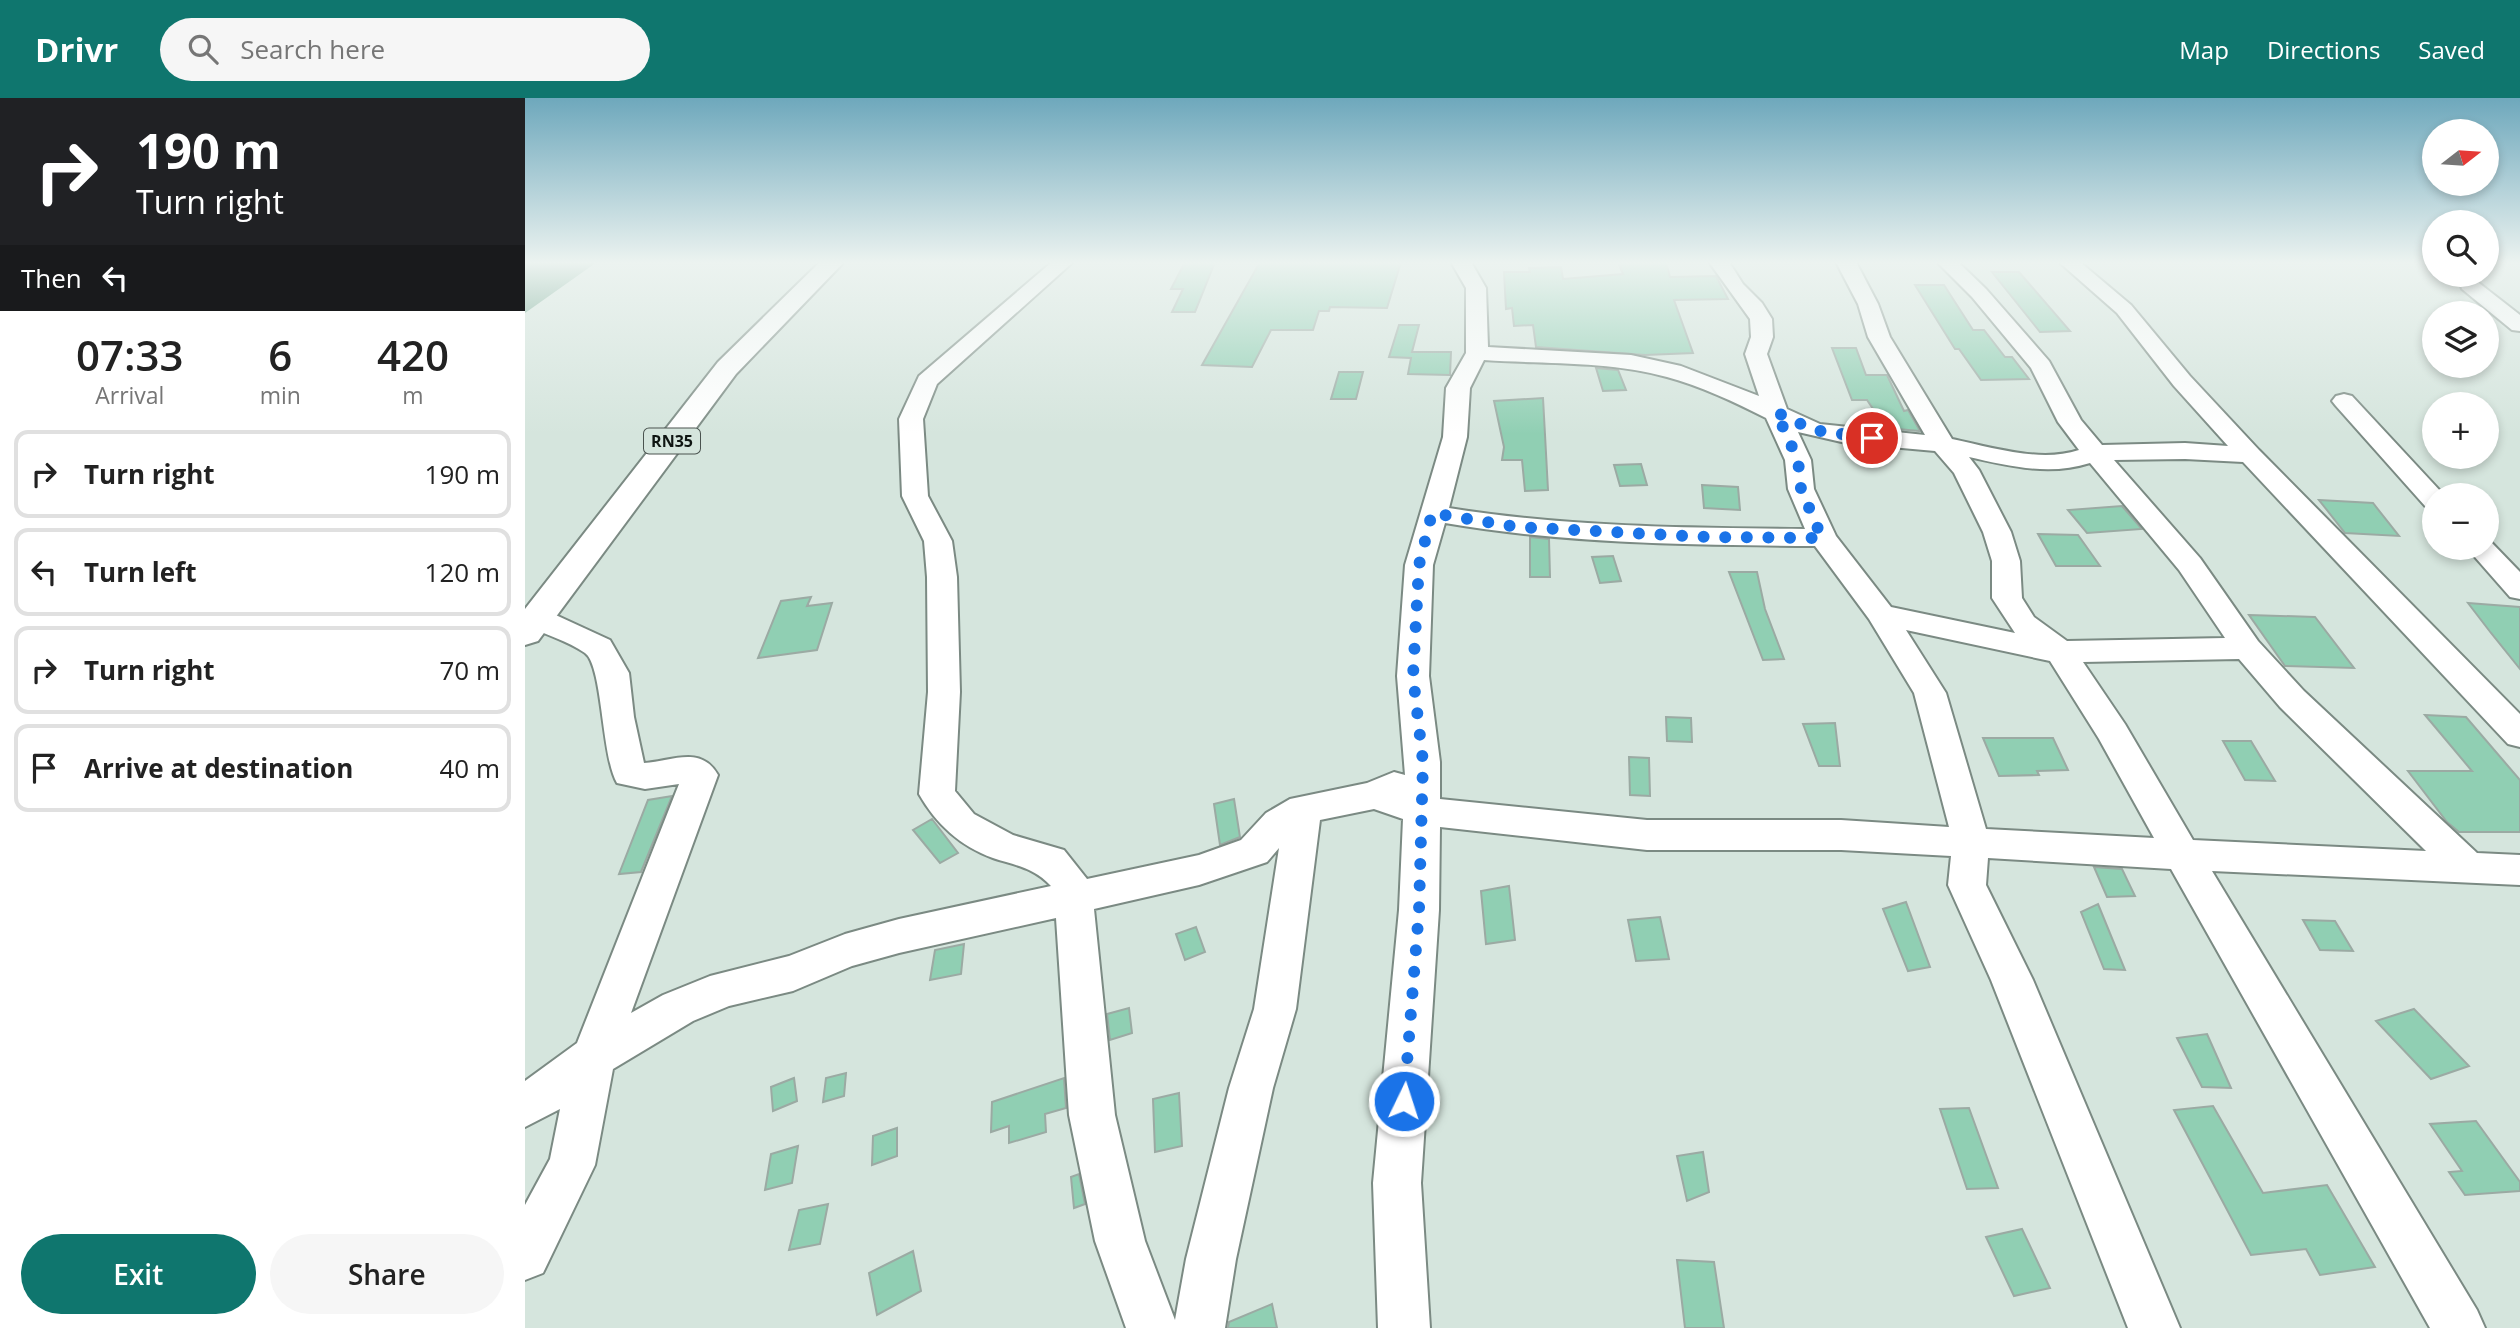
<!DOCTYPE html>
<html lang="en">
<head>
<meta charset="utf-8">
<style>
  :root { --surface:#fff; --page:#f6f6f6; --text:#222; --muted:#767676; --line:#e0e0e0; --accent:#0f766e }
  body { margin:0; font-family:"Open Sans",sans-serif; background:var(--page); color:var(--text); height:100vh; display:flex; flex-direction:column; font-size:26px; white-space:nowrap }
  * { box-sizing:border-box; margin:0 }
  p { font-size:23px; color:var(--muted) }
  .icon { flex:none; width:38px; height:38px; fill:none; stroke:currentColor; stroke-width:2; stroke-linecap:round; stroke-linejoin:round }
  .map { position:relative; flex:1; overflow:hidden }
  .details { display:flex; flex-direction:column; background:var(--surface); width:525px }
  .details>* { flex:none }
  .banner { background:#202124; color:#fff; overflow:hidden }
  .needle { width:46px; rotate:73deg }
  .buttons { position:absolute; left:1897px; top:21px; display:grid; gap:14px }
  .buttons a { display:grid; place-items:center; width:77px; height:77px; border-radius:50%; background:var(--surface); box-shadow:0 4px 10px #0003; font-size:35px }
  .pin { position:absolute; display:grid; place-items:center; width:60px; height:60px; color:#fff; margin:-30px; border:4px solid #fff; border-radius:50%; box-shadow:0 2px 7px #0007 }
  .me { position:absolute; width:77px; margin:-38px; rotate:4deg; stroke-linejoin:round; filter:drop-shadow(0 0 5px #0008) }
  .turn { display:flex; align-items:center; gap:24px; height:147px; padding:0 21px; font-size:32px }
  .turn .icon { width:91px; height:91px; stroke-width:2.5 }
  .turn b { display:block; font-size:49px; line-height:60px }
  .then { display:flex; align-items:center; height:66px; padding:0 21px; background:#0003; gap:14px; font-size:26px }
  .eta { display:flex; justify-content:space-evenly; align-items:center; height:119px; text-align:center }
  .eta b { font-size:42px; font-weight:600; line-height:49px }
  .cta { display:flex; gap:14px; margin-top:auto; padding:14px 21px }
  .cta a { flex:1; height:80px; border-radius:42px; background:var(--accent); color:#fff; font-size:28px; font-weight:600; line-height:80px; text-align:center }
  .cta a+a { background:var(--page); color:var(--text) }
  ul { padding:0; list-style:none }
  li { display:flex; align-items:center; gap:21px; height:88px; margin:0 14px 10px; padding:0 7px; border:4px solid var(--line); border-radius:14px }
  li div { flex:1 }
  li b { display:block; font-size:26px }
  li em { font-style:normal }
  header { display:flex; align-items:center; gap:42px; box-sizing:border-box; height:98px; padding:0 35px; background:var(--accent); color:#fff }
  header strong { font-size:33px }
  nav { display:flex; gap:38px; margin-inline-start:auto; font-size:24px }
  .search { width:490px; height:63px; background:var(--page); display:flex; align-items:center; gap:18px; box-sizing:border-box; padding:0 24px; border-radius:38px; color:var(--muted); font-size:26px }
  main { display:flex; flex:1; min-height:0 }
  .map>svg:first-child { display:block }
</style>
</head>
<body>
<header>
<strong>Drivr</strong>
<div class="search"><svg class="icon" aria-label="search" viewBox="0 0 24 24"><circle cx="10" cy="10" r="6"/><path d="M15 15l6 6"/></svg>Search here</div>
<nav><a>Map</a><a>Directions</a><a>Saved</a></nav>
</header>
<main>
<section class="details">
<div class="banner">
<div class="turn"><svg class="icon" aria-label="right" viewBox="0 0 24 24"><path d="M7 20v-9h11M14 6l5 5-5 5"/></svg><div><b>190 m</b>Turn right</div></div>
<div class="then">Then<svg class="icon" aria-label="left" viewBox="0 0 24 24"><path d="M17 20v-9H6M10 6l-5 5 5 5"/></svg></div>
</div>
<div class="eta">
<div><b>07:33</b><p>Arrival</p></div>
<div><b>6</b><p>min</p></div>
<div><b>420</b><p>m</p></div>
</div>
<ul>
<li><svg class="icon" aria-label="right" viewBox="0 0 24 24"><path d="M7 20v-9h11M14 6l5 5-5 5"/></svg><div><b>Turn right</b></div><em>190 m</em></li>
<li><svg class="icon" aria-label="left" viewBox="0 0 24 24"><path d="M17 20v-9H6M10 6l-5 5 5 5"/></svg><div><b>Turn left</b></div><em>120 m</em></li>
<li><svg class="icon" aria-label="right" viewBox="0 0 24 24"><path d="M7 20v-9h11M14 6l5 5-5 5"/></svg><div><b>Turn right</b></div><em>70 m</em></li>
<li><svg class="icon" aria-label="arrive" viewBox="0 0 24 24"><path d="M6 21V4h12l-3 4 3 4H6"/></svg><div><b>Arrive at destination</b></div><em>40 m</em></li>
</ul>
<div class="cta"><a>Exit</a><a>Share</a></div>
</section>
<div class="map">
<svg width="1995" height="1230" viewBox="0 0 1995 1230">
  <rect width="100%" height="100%" fill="#d5e5dd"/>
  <path fill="#57957a" d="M0,164h72l-72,51z"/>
  <path fill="#90cfb3" stroke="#9baaa3" stroke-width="2" d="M660,164h30l-20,50h-23l11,-23h-12z
    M735,164h141l-14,46 -57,-1 -1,4h-10l-6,19h-42l-19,37 -50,-2z
    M1093,164h48l4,15 46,-1 12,23 -54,1 19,53 -48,2 -109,-8 -3,-22 -19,1 -2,-18 -6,1 -2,-37h26l-1,-4 32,-1 2,12 60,-5z
    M1467,174h27l51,59 -30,1z
    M1390,187h29l29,45h11l21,27h7l17,22 -48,1 -22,-31h-4z
    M874,227h20l-7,27h39l-1,23 -42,-1 3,-16 -22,-1z
    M1307,250h24l10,27h21l17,36 4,-1 12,21 -34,-3 -19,-28h-15z
    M1071,270l22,2 8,20 -23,1z
    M814,274h24l-7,27h-25z
    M1018,300l5,92 -23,1 -3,-31h-20l2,-13 -10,-46z
    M1116,366l6,21 -27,1 -6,-21z
    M1177,387l36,2 2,23 -36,-2z
    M1794,402l54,3 26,33 -54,-3z
    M1597,408l20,23 -55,4 -19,-23z
    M1513,436l40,1 22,31h-44z
    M1005,439l19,2 1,38h-20z
    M1088,458l8,25 -21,2 -8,-26z
    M1204,474h28l8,37 19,50 -21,1z
    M286,499l-4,9 25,-3 -15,47 -59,8 23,-57z
    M1943,505l52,4v62l-29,-36z
    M1724,517l66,2 39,51 -69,-2z
    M1900,617l41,2 54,63v52h-61l-12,-10 -39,-51h64z
    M1141,619l25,1 1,24 -25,-1z
    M1310,625l5,43h-21l-16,-42z
    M1458,640h70l15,32 -31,1 2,4 -40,1z
    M1698,643h28l24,40 -30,-1z
    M1104,659l20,1 1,38 -20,-1z
    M147,698l-31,76 -22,2 29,-74z
    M709,701l6,38 -20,8 -6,-41z
    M407,721l26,34 -18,10 -27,-33z
    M1569,769l28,2 13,27 -28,1z
    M984,788l6,54 -29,4 -5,-53z
    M1381,804l24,65 -22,4 -25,-62z
    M1573,806l27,66 -21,-1 -23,-57z
    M1135,819l9,42 -33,2 -8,-41z
    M1778,822l32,1 18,30 -33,-1z
    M671,829l9,25 -20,8 -9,-26z
    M439,846l-3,30 -31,6 5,-30z
    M604,910l3,25 -22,7 -3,-26z
    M1889,911l55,57 -38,13 -55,-58z
    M1682,936l24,54 -29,-1 -25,-49z
    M321,975l-2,23 -21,6 3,-24z
    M269,980l3,23 -24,10 -2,-24z
    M539,980l2,30 -21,6 1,18 -37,11v-17l-18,6 1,-30z
    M654,995l3,53 -27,6 -2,-53z
    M1688,1008l50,87 64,-8 48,82 -55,8 -14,-26 -55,6 -77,-145z
    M1444,1010l29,80 -31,1 -27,-80z
    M1951,1023l44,61v9l-55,4 -16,-23 13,-1 -32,-47z
    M372,1030v28l-25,9 1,-29z
    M273,1048l-6,37 -27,7 6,-36z
    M1178,1054l6,40 -22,9 -10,-45z
    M554,1076l6,30 -11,4 -3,-31z
    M303,1106l-8,40 -31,6 10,-40z
    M1497,1131l28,59 -36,8 -28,-59z
    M388,1153l8,40 -44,24 -8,-42z
    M1152,1162l37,2 10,66h-39z
    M747,1206l5,24h-49l1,-6z"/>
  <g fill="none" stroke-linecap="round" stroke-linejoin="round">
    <g stroke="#7b8a83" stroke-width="4">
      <path id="minor" d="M527,164h21l-136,122 -14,35 5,77 24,45 5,36 3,115 -5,99 19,23 39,21 51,15 23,29 112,-24 42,-15 25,-27 24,-14 77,-16 27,-11 11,3 -8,-99 8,-111 38,-128 3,-49 20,-35v-65l-15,-26h20l15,26 2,59 143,8 50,11 78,30 -14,-42 6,-17 -1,-18 -41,-57h20l14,22 19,19 10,16 1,18 -6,17 20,55 33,15 105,11 -57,-98 -10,-33 -22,-42h20l22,42 12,33 62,102c39,8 88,24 127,11l-21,-28 -27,-54 -59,-71 -35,-35h21l28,27 63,72 32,59 21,25 83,-2 43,3 -54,-60 -57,-73 -58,-51h21l51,43 59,71 69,74 261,264v33l-12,-3 -265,-282 -58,-3 -71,1 86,98 58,83 46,50 173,162 43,2v30l-308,-14 265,439 8,18h-55l-259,-459 -183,-11 -2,27 47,95 147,348h-52l-137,-348 -43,-95 3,-29 -110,-6h-194l-207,-23 -1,83 -18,273 9,145h-52l-5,-145 26,-273 4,-91 -29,-10 -54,11 -24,189 -23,79 -37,171 -11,69h-99l-31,-87 -26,-126 -13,-197 -157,35 -47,13 -59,25 -64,15 -36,15 -80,48 -18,96 -52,108 -18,7v-75l25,-46 10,-50 -35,18v-46l52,-38 102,-259 -34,5 -28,-6c-16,-28 -14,-117 -32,-130 -17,-12 -41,-19 -60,-28v-14l11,-3 11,3 63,29 19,33 5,44 10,46c28,-2 57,-18 74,12l-87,238 32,-18 47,-19 79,-20 56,-22 54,-15 152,-33c-18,-19 -34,-20 -58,-28 -33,-12 -57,-34 -74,-64l9,-102 -1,-115 -3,-36 -22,-45 -3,-77 20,-43zM959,262c59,4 127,1 183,17 34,9 67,25 99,41l19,42 3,29 17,40c-119,-1 -239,-2 -356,-21l18,-71 3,-49zM1273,334l48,11 89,8 19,22 29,59 9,29v37l23,35 -124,-26 -55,-71 -22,-47 -3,-29zM1444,359c39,9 81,19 121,6l89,107 46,68 -158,3 -33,-24 -12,-19 -2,-37 -9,-29 -32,-62zM920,425c122,21 246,22 370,23l54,73 45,74 35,134 -108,-7h-194l-207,-21v-37l-11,-86 4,-111zM1381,532l144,31 49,78 55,99 -168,-9 -40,-136zM1714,561l41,48 146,144 -233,-11 -68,-116 -42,-62zM754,750l-25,161 -25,79 -43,171 -11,61 -30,-79 -30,-126 -21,-206 105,-24 68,-23z
        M1932,177h20l2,8 41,32v16l-8,-1 -50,-41z
        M1819,296l8,2 91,98 -9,1v13l-9,-2 -89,-100 -4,-5 4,-5z
        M1962,443l4,1 29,30v27l-10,-2 -43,-49h20z"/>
    </g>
    <g stroke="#7b8a83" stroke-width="4">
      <path id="major" d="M295,164h24l-108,112 -198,267 -13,4v-36l193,-247z"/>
    </g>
    <use href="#minor" fill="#fff" fill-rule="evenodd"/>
    <use href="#major" fill="#fff" fill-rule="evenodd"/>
  </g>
  <linearGradient id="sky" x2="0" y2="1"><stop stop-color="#6ea8bc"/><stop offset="0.49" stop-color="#ecf3f0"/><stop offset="1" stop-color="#ecf3f0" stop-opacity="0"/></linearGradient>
  <rect width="1995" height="336" fill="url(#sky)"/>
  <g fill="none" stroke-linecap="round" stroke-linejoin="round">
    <path stroke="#1a73e8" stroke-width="12" stroke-dasharray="0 21.6" d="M879,1003l15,-191 4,-148 -10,-86 6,-111 13,-52 85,14 191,10 114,1 -21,-49 -3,-29 -22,-48 37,18 59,8"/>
  </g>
  <g text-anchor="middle" stroke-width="5" stroke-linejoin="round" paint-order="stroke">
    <rect fill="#d5e5dd" stroke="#4a534f" stroke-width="2" x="119" y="330.5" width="56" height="25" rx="5"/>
    <g font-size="16" font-weight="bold" fill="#0f1512">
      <text x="147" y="349">RN35</text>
    </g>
  </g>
</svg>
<div class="buttons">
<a><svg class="needle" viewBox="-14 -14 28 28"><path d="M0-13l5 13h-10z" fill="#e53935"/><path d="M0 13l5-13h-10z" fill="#767676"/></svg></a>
<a><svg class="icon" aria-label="search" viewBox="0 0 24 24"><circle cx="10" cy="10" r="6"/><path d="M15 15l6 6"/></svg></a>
<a><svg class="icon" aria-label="layers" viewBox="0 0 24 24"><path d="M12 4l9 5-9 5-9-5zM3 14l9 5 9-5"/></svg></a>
<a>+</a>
<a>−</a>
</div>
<div class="pin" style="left:1347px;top:340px;background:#d93025"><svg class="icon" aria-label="arrive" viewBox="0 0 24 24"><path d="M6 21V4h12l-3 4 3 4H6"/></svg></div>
<svg class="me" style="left:879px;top:1003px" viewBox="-20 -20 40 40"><circle r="17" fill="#1a73e8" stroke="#fff" stroke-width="3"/><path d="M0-11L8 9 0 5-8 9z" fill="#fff"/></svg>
</div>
</main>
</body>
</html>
